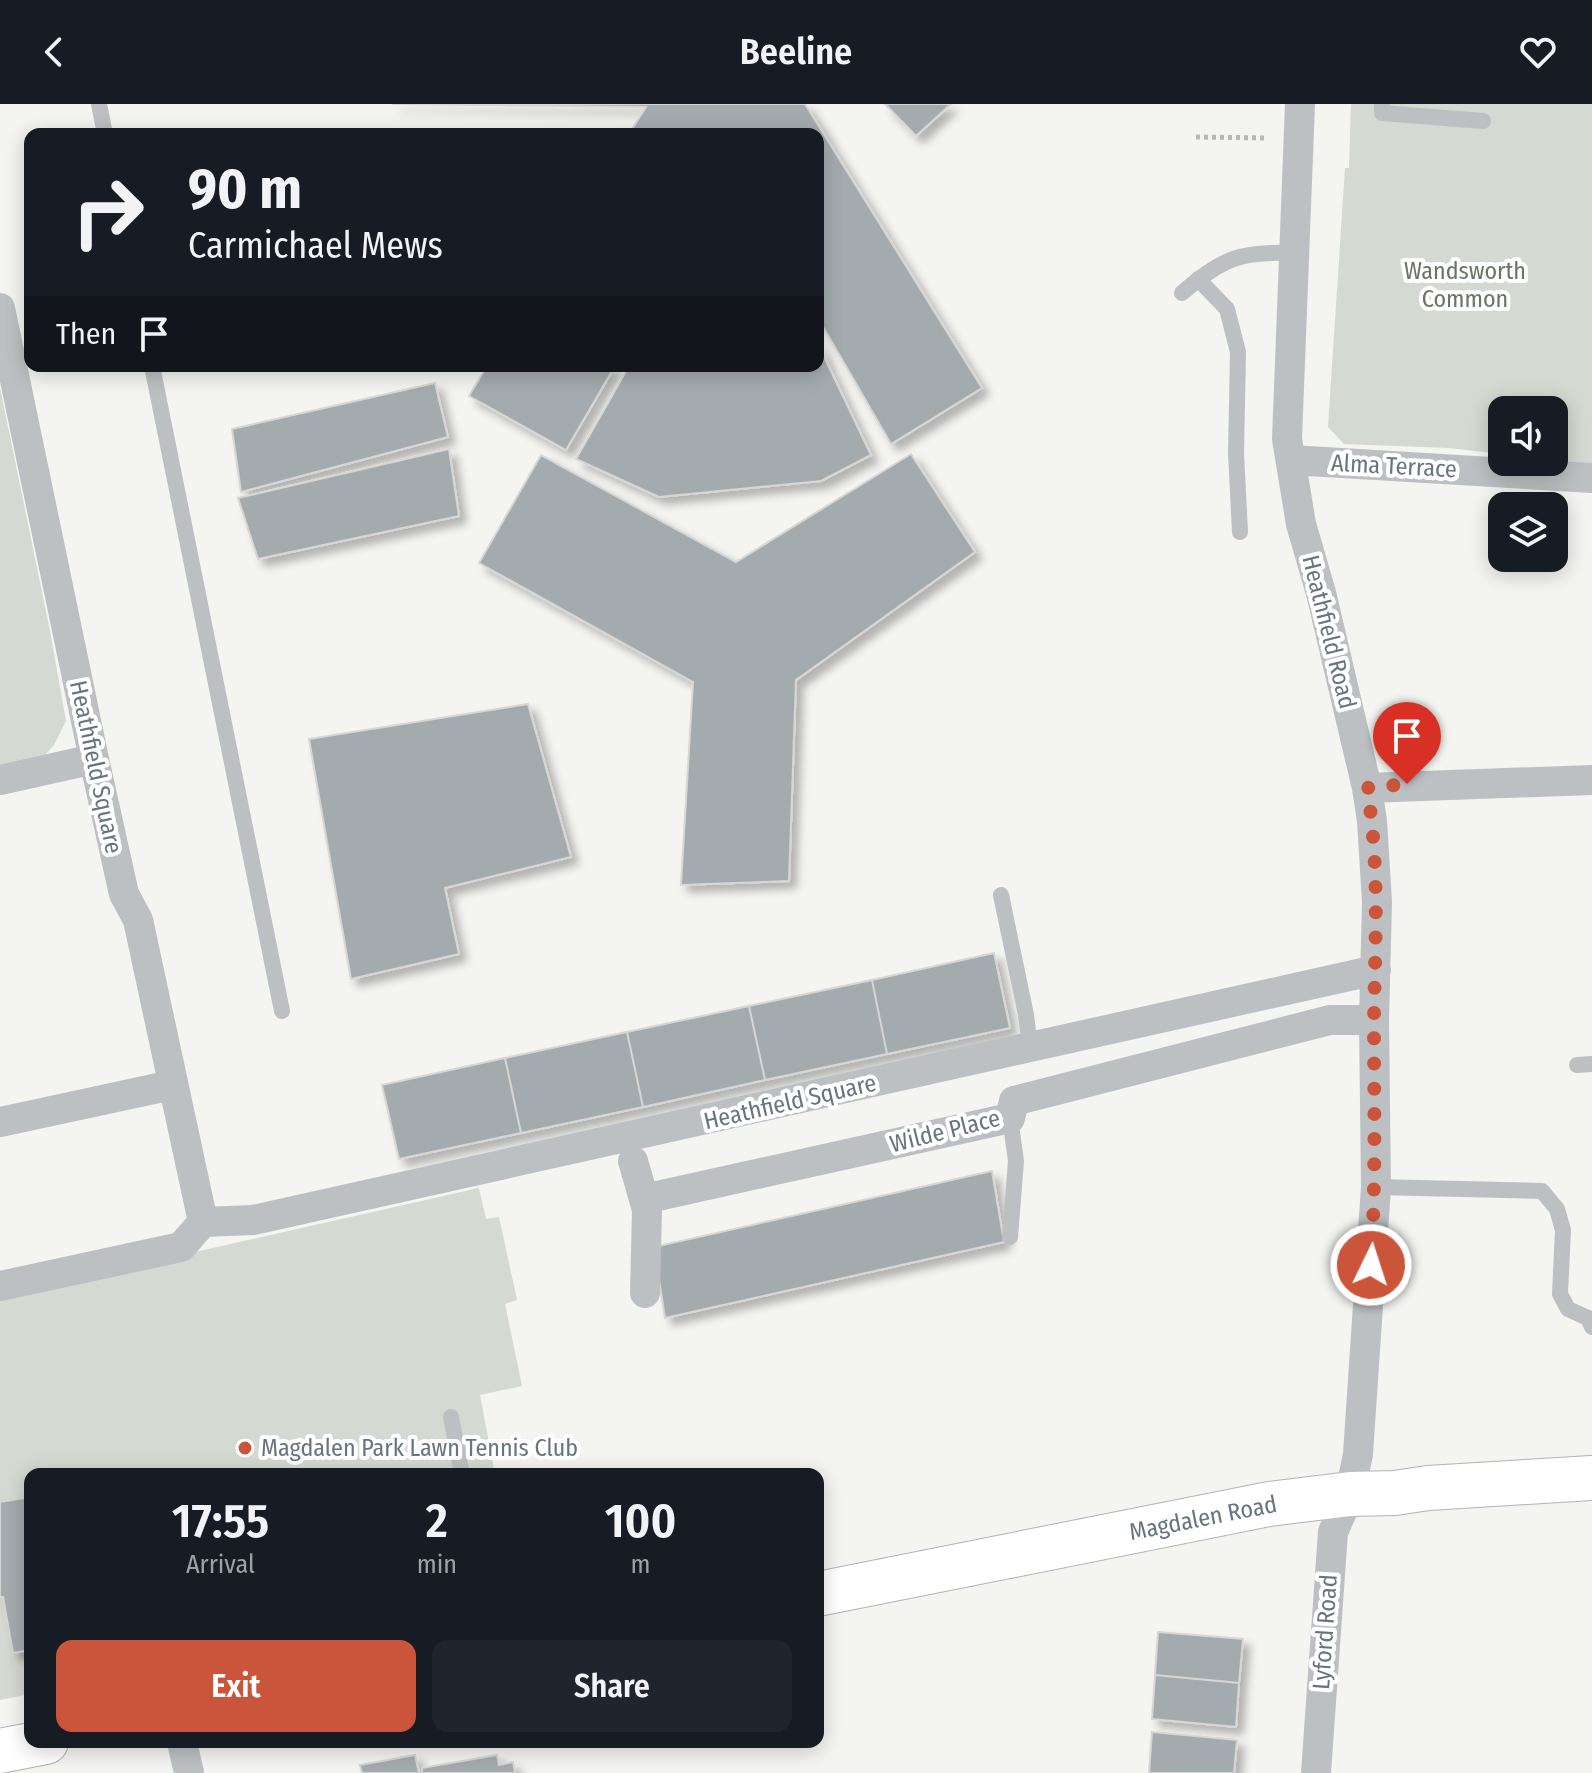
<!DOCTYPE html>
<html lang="en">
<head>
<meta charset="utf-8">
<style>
  :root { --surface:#171b24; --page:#20242c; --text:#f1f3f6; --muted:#9ea1a6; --accent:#cb553b }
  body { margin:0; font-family:"Fira Sans Condensed",sans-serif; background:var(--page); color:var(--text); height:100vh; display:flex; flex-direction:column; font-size:30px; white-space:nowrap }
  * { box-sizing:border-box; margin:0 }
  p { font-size:26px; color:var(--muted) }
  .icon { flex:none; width:44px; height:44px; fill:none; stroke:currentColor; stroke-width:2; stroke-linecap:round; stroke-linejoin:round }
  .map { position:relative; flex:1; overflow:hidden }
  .panel { position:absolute; left:24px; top:1364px; width:800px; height:280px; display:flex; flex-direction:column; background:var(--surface); border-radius:16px; box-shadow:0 4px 20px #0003 }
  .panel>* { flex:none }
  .hud { position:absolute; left:24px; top:24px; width:800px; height:244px; border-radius:16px; box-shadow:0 4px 20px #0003; background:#171b24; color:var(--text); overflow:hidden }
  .fabs { position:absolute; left:1488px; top:292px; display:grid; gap:16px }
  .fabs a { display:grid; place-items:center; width:80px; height:80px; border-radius:16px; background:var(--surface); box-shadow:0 4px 20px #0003; font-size:40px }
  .pin { position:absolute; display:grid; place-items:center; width:68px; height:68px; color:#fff; margin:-82px -34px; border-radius:50% 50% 50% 0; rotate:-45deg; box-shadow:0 0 8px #0007 }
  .pin .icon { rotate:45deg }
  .me { position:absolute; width:88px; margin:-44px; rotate:4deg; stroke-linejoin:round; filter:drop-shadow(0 0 6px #0008) }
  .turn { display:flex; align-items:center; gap:28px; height:168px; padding:0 32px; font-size:36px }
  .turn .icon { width:104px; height:104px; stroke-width:2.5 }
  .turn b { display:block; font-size:56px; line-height:68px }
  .then { display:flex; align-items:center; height:76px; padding:0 32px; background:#0003; gap:16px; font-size:30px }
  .eta { display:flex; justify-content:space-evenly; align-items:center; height:136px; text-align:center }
  .eta b { font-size:48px; font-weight:600; line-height:56px }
  .action { display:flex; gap:16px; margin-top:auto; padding:16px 32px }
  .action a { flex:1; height:92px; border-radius:16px; background:var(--accent); color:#fff; font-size:32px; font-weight:600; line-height:92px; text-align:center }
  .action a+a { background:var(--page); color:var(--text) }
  header { display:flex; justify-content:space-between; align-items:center; height:104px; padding:0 32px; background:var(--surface); font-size:36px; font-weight:600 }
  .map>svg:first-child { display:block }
</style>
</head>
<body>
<header><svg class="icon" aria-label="back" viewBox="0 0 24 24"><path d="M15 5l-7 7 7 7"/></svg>Beeline<svg class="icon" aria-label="heart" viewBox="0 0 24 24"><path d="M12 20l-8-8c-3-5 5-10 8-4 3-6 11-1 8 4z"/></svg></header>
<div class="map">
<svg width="1592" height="1669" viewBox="0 0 1592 1669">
  <defs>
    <filter id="shadow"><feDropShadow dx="7" dy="7" stdDeviation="4" flood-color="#0004"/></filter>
  </defs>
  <rect width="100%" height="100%" fill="#f4f4f1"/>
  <path fill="#d4d9d1" d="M1351,0h241v361l-38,-5v-50h-52v44l-54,-6 -104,-4 -16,-17 17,-259h4z
    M0,284l50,243 16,90 -12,24 -14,16 -40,8z
    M479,1084l7,31 13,-2 18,83 -12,4 17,82 -42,9 15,79h-465v220l-30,6v-404z"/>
  <path fill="#a4abaf" stroke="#d6d6d4" stroke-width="2" filter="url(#shadow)" d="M392,0h413l177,284 -91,56 -73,-126v-184h-189l17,-27z
    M885,0h66l-35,32z
    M818,240l53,111 -50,26 -162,16 -83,-38 53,-93h189z
    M487,262h128l-49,84 -97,-54z
    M435,279l13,54 -207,55 -9,-63z
    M449,345l10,67 -201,43 -20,-61z
    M911,350l64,98 -179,128 -7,201 -108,4 12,-203 -214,-119 62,-108 195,107z
    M528,600l43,153 -126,31 14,66 -108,25 -42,-240z
    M994,849l16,75 -123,26 -15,-74z
    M872,876l15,74 -122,26 -16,-74z
    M749,902l16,74 -122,27 -16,-75z
    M627,928l16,75 -122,26 -16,-75z
    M505,954l16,75 -122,26 -17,-74z
    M992,1067l12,71 -339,76 -11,-71z
    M30,1393v153l-17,3 -10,-56h-3v-95z
    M1158,1528l85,7 -4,44 -84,-8z
    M1155,1571l84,8 -3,44 -84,-8z
    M1152,1628l85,8 -3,33h-85z
    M415,1651l4,18h-57l-2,-8z
    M497,1651l2,10 14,-3 2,11h-93v-5z"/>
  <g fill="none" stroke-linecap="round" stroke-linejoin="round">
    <g stroke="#afb4b7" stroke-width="46">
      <path id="secondary" d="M818,1490l451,-90 81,-10 45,-1 33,-5 164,-10
        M0,1647l46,-9"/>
    </g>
    <path stroke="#b6b9bb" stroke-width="5" stroke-dasharray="4 4" stroke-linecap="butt" d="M1196,33l71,1"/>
    <path stroke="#bcc0c2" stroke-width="16" d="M99,0l6,30
      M1382,0v9l101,8
      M1198,175l29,30 11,43 -2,101 4,79
      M1182,189c40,-35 59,-42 111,-40
      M152,262l130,645
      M1001,791l25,120 4,32
      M1577,961l15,-1
      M1010,1014l6,43 -6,76
      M1376,1083l166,4 15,18 6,21 -3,64 8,15 20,9 4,9
      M451,1313l11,57"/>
    <path stroke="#bcc0c2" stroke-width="30" d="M1300,0l-13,335 14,85 20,69 46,195 5,33 5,81 -3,118 2,167 -18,267 -8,40 -17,38 -17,241
      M0,204l94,451 30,135 14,26 65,302
      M1291,356l301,18
      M0,676l94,-21
      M1367,684l225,-8
      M0,1018l172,-37
      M633,1057l14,49 -2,83
      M644,1095l366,-81 4,-17 316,-81h44
      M0,1182l181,-39 22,-25 50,-2 1123,-250
      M182,1638l7,31"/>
    <use href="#secondary" stroke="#fff" stroke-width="44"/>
  </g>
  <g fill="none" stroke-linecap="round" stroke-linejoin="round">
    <path stroke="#cb553b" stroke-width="14" stroke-dasharray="0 25.2" d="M1371,1161c5,-82 3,-163 3,-245 1,-78 6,-155 -7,-232l40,-4"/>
  </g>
  <circle fill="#cb553b" stroke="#fff" stroke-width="3" cx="245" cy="1344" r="8"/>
  <g text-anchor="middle" stroke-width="8" stroke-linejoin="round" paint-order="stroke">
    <g font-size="24" fill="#6a7665" stroke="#fff">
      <text x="1465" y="175">Wandsworth<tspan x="1465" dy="28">Common</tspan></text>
    </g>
    <g font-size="24" fill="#67757e" stroke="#fff">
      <text transform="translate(1394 362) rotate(3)" y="8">Alma Terrace</text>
      <text transform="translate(1329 528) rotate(76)" y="8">Heathfield Road</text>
      <text transform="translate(96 663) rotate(78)" y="8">Heathfield Square</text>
      <text transform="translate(790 998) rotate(-13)" y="8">Heathfield Square</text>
      <text transform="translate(945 1027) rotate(-14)" y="8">Wilde Place</text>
      <text transform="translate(1203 1414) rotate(-11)" y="8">Magdalen Road</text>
      <text transform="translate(1325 1528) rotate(-86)" y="8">Lyford Road</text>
    </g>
    <g font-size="24" fill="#67757e" stroke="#fff" text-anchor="start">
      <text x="261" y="1352">Magdalen Park Lawn Tennis Club</text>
    </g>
  </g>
</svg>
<div class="fabs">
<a><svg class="icon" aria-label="sound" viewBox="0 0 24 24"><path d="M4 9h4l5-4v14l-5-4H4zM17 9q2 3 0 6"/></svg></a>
<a><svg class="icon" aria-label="layers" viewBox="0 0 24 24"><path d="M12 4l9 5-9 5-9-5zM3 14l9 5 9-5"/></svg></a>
</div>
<div class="pin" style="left:1407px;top:680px;background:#d93025"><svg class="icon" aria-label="arrive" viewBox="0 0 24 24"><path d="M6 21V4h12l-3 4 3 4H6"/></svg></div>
<svg class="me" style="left:1371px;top:1161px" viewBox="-20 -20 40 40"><circle r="17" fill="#cb553b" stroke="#fff" stroke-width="3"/><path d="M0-11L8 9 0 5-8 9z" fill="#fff"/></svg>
<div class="hud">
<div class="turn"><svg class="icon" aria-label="right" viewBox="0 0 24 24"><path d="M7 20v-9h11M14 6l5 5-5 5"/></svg><div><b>90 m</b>Carmichael Mews</div></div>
<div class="then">Then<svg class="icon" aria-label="arrive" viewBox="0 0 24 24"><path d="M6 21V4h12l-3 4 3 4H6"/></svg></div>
</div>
<section class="panel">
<div class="eta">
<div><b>17:55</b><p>Arrival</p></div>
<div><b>2</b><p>min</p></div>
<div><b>100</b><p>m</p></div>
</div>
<div class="action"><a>Exit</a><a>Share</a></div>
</section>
</div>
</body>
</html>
